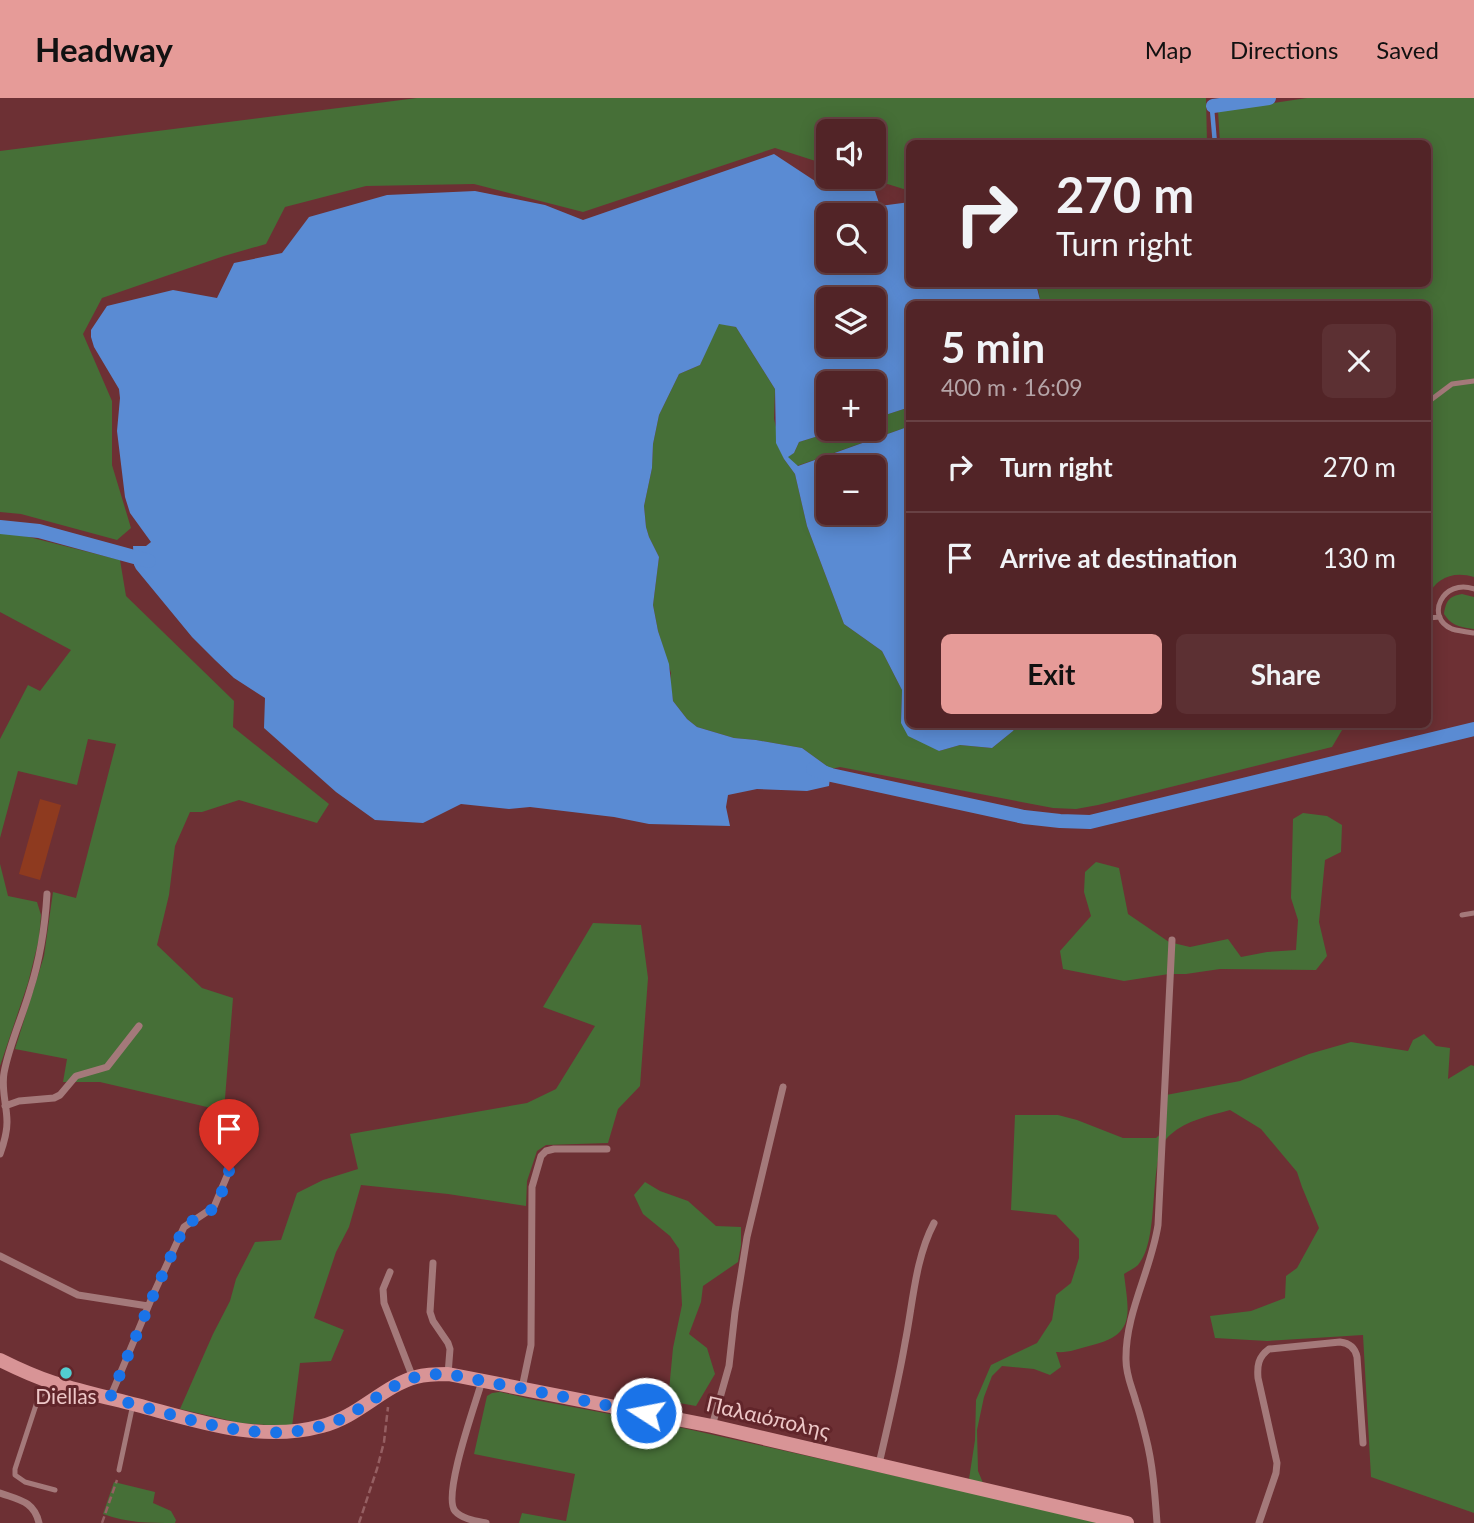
<!DOCTYPE html>
<html lang="en">
<head>
<meta charset="utf-8">
<style>
  :root { --surface:#522427; --page:#5c3033; --text:#f1f3f6; --muted:#b5a4a7; --line:#684144; --accent:#e69b98 }
  body { margin:0; font-family:Lato,sans-serif; background:var(--page); color:var(--text); height:100vh; display:flex; flex-direction:column; font-size:26px; white-space:nowrap }
  * { box-sizing:border-box; margin:0 }
  p { font-size:23px; color:var(--muted) }
  .icon { flex:none; width:38px; height:38px; fill:none; stroke:currentColor; stroke-width:2; stroke-linecap:round; stroke-linejoin:round }
  .map { position:relative; flex:1; overflow:hidden }
  .side { position:absolute; left:906px; top:203px; width:525px; height:427px; display:flex; flex-direction:column; background:var(--surface); border-radius:10px; box-shadow:0 4px 18px #0003,0 0 0 2px var(--line) }
  .side>* { flex:none }
  .guide { position:absolute; left:906px; top:42px; width:525px; height:147px; border-radius:10px; box-shadow:0 4px 18px #0003,0 0 0 2px var(--line); background:#522427; color:var(--text); overflow:hidden }
  .controls { position:absolute; left:816px; top:21px; display:grid; gap:14px }
  .controls a { display:grid; place-items:center; width:70px; height:70px; border-radius:10px; background:var(--surface); box-shadow:0 4px 18px #0003,0 0 0 2px var(--line); font-size:35px }
  .pin { position:absolute; display:grid; place-items:center; width:60px; height:60px; color:#fff; margin:-72px -30px; border-radius:50% 50% 50% 0; rotate:-45deg; box-shadow:0 0 7px #0007 }
  .pin .icon { rotate:45deg }
  .me { position:absolute; width:77px; margin:-38px; rotate:281deg; stroke-linejoin:round; filter:drop-shadow(0 0 5px #0008) }
  .turn { display:flex; align-items:center; gap:24px; height:147px; padding:0 35px; font-size:32px }
  .turn .icon { width:91px; height:91px; stroke-width:2.5 }
  .turn b { display:block; font-size:49px; line-height:60px }
  .round { display:grid; place-items:center; flex:none; width:74px; height:74px; border-radius:10px; background:var(--page) }
  .overview { display:flex; align-items:center; justify-content:space-between; height:119px; padding:0 35px }
  h1 { font-size:42px; font-weight:700; line-height:52px }
  .cta { display:flex; gap:14px; margin-top:auto; padding:14px 35px }
  .cta a { flex:1; height:80px; border-radius:10px; background:var(--accent); color:#111; font-size:28px; font-weight:700; line-height:80px; text-align:center }
  .cta a+a { background:var(--page); color:var(--text) }
  ul { padding:0; list-style:none }
  li { display:flex; align-items:center; gap:21px; height:91px; padding:0 35px; border-top:2px solid var(--line) }
  li div { flex:1 }
  li b { display:block; font-size:26px }
  li em { font-style:normal }
  header { display:flex; align-items:center; gap:42px; box-sizing:border-box; height:98px; padding:0 35px; background:var(--accent); color:#111 }
  header strong { font-size:33px }
  nav { display:flex; gap:38px; margin-inline-start:auto; font-size:24px }
  .map>svg:first-child { display:block }
</style>
</head>
<body>
<header>
<strong>Headway</strong>
<nav><a>Map</a><a>Directions</a><a>Saved</a></nav>
</header>
<div class="map">
<svg width="1474" height="1425" viewBox="0 0 1474 1425">
  <rect width="100%" height="100%" fill="#6d3034"/>
  <path fill="#466f37" d="M417,0h789l1,45 -297,1v47l-45,-14h8v-46h-45v34l-53,-17 -192,64 -109,-28 -108,2 -81,21 -19,37 -42,12 -122,42 -19,36 29,67v64l19,63 -14,12 -96,-26 -21,-2v-361z
    M1307,0h167v479c-20,-6 -39,0 -46,21v-294h-387l-4,-20h391v-140l-208,-1 -2,-32z
    M718,225l18,4 39,62 -1,30 10,40 11,15 12,52 37,98 38,27 20,39 -1,33 38,28 21,-6 32,3 21,-17 4,-6h328l-13,22 -234,58 -22,4 -23,-1 -213,-41 -9,2 -29,-21 -46,-8 -22,-2 -37,-11 -10,-8 -14,-18 -3,-19 1,-9 -13,-42 -5,-26 6,-48 -10,-20 -3,-10 -2,-21 8,-38 1,-24 6,-29 20,-41 21,-9z
    M910,309v19l-113,40 -10,-9 7,-4 5,-11 42,-13h32v-10z
    M0,435l25,3 95,24 6,36 108,105 -1,26 96,77 -12,19 -78,-23 -37,12h-12l-15,34 -6,49 -12,50 45,43 31,10 -9,113 -124,-29h-37l4,-23 -52,-10 29,-93 9,-64 23,6 40,-154 -28,-5 -11,46 -59,-14 -18,67v-99l28,-54 12,6 31,-41 -71,-38z
    M1462,496l12,3v32c-14,-2 -22,-3 -30,-15 2,-13 5,-18 18,-20z
    M1303,715l24,3 15,9 -1,27 -16,8 -6,62 8,34 -11,14 -96,-1 -34,5h-17l-45,7 -61,-12 -3,-18 31,-35 -7,-24 1,-20 11,-10 23,6 9,46 41,28 21,5 38,-8 13,18 26,-5 29,-2 2,-30 -7,-22 2,-79z
    M0,766l8,32 29,6 4,13 -2,24 -11,44 -28,83z
    M593,825l48,2 7,53 -8,108 -22,23 -10,34 -62,2 -9,6 -10,30 -1,25 -78,-12 -87,-9 -12,42 -13,25 -22,66 30,12 -13,31 -31,2 -8,64 -52,-4 -60,-14 33,-75 17,-33 6,-22 19,-37 26,-2 16,-47 26,-13 35,-11 -8,-35 177,-31 29,-14 39,-63 -52,-19z
    M1424,936l12,12 14,2 -2,31 23,-14 3,1v447l-103,-36 -8,-142 -96,6 -52,-3 -5,-22 41,-5 34,-13 1,-22 11,-8 22,-40 -17,-41 -5,-15 -36,-43 -31,-19c-21,6 -43,10 -60,25 -24,19 -8,103 -32,130 -4,4 -10,6 -14,9 5,41 12,61 -35,72 -11,3 -21,7 -33,6l5,15 -11,8 -16,-6 -32,-3 -10,10 -8,21 -7,33 1,41 11,26 110,26h-580l3,-10 44,8 9,-47 -101,-20 13,-58 5,-3 8,-1 35,8 139,26 293,66 8,-52 1,-40 15,-35 46,-22 15,-23 4,-25 15,-12 8,-25v-19l-23,-24 -45,-5 4,-95h43l19,5 46,18h33l8,-7 2,-36 74,-14 69,-27 42,-12 57,9 5,-11z
    M645,1084l15,9 28,10 28,25 25,1v18l-3,17 -35,24 -2,16 -12,32 18,14 8,26 -19,32 -28,-5 5,-53 9,-43 -3,-56 -9,-13 -27,-22 -9,-19z
    M114,1384l41,10 -2,11 18,8 5,9 -1,3c-26,0 -47,0 -72,-9z"/>
  <path fill="#5a8bd3" fill-rule="evenodd" d="M774,56l41,27 37,10 10,-3 13,3 5,15 30,-4v82h126l5,20h-131v103l-37,12v-36h-45v46h13l-42,13 -5,11 -6,4 10,9 112,-40v298l107,1 -4,6 -21,17 -32,-3 -21,6 -31,-15 -7,-13 1,-33 -20,-39 -38,-27 -37,-98 -12,-52 -11,-15 -8,-16 -1,-54 -39,-62 -17,-3 -19,41 -21,9 -20,41 -6,29 -1,24 -8,38 2,21 3,10 10,20 -6,48 5,26 11,33 4,37 14,18 10,8 37,11 22,2 46,8 29,21 -2,17 -22,5 -50,-2 -29,6 -2,12 4,19 -81,-2 -35,-7 -84,-10 -21,2 -48,-5 -38,19 -48,-3 -39,-28 -72,-64 1,-30 -31,-20 -19,-18 -23,-23 -56,-68 -2,-4 -1,-19h13l5,-4 -21,-29 -5,-16 -8,-66 3,-33 -1,-9 -25,-42 -3,-10v-7l16,-24 66,-16 44,8 17,-35 48,-10 27,-36 78,-22 88,-4 70,14 38,15zM828,117h45v46h-45zM828,201h45v46h-45zM828,369h45v46h-45z"/>
  <g fill="none" stroke-linecap="round" stroke-linejoin="round">
    <path stroke="#5a8bd3" stroke-width="4.5" d="M1213,8l-1,3 3,35"/>
    <path stroke="#5a8bd3" stroke-width="14" d="M1213,8l56,-8
      M0,429l39,4 110,30
      M813,671l18,6 193,42 36,4 30,1 384,-93"/>
  </g>
  <path fill="#8e3a1f" d="M40,701l21,6 -21,75 -21,-6z"/>
  <g fill="none" stroke-linecap="round" stroke-linejoin="round">
    <path stroke="#955f62" stroke-width="2.5" stroke-dasharray="7 3.5" stroke-linecap="butt" d="M102,1425l15,-43
      M359,1425l18,-54 7,-27 4,-35"/>
    <path stroke="#a4797a" stroke-width="5" d="M1428,304l24,-18 22,-3
      M1474,491c-31,-11 -50,28 -22,40 7,2 15,3 22,4
      M1428,520l12,-1
      M1462,817l12,-2
      M52,1287l-13,12 -3,8 -21,64v6l10,7 30,8
      M119,1372l14,-66"/>
    <path stroke="#a4797a" stroke-width="7" d="M5,1008l14,-5 35,-3 6,-3 16,-19 31,-9 32,-41
      M0,1056c4,-11 7,-21 7,-32 0,-17 -6,-32 -3,-49 5,-28 18,-55 26,-83 10,-31 15,-63 17,-96
      M0,1158l78,39 70,11
      M433,1165l-3,49 3,9 15,22 2,6 -2,25
      M390,1174l-7,17 1,14 29,75
      M482,1283c-6,21 -40,115 -27,130 7,8 21,10 31,12
      M522,1290l9,-43 1,-158 9,-31 5,-5 8,-2h53
      M110,1300l43,-103 31,-68 30,-20 15,-36
      M712,1328l17,-60 6,-54 12,-75 36,-150
      M879,1366c9,-40 19,-80 26,-121 8,-40 10,-84 29,-120
      M0,1395c19,7 34,8 39,30
      M1157,1425c-2,-28 -4,-58 -11,-85 -3,-12 -6,-25 -10,-36 -4,-15 -10,-26 -10,-42 -1,-47 25,-89 32,-135l14,-285
      M1259,1425l17,-50 1,-10 -19,-85c-1,-12 0,-21 11,-29l71,-7c9,1 15,5 17,15l6,86"/>
    <path stroke="#d89496" stroke-width="14" d="M0,1262c18,9 36,17 54,23 28,9 56,15 83,22 60,16 122,38 185,21 36,-9 61,-40 94,-49 11,-3 22,-3 32,-3l264,52 415,97"/>
  </g>
  <g fill="none" stroke-linecap="round" stroke-linejoin="round">
    <path stroke="#1a73e8" stroke-width="12" stroke-dasharray="0 21.6" d="M229,1073c-5,13 -9,33 -20,41 -9,6 -18,8 -25,15l-31,69 -43,102c71,17 149,51 221,25 31,-11 54,-37 85,-46 11,-3 22,-3 32,-3l198,39"/>
  </g>
  <circle fill="#52cdd0" stroke="#61252a" stroke-width="2.5" cx="66" cy="1275" r="7"/>
  <g text-anchor="middle" stroke-width="6" stroke-linejoin="round" paint-order="stroke">
    <g font-size="21" fill="#edc7c7" stroke="#61252a">
      <text x="66" y="1306">Diellas</text>
    </g>
    <g font-size="21" fill="#edc7c7" stroke="#61252a">
      <text transform="translate(768 1320) rotate(13)" y="7">Παλαιόπολης</text>
    </g>
  </g>
</svg>
<div class="controls">
<a><svg class="icon" aria-label="sound" viewBox="0 0 24 24"><path d="M4 9h4l5-4v14l-5-4H4zM17 9q2 3 0 6"/></svg></a>
<a><svg class="icon" aria-label="search" viewBox="0 0 24 24"><circle cx="10" cy="10" r="6"/><path d="M15 15l6 6"/></svg></a>
<a><svg class="icon" aria-label="layers" viewBox="0 0 24 24"><path d="M12 4l9 5-9 5-9-5zM3 14l9 5 9-5"/></svg></a>
<a>+</a>
<a>−</a>
</div>
<div class="pin" style="left:229px;top:1073px;background:#d93025"><svg class="icon" aria-label="arrive" viewBox="0 0 24 24"><path d="M6 21V4h12l-3 4 3 4H6"/></svg></div>
<svg class="me" style="left:646px;top:1315px" viewBox="-20 -20 40 40"><circle r="17" fill="#1a73e8" stroke="#fff" stroke-width="3"/><path d="M0-11L8 9 0 5-8 9z" fill="#fff"/></svg>
<div class="guide">
<div class="turn"><svg class="icon" aria-label="right" viewBox="0 0 24 24"><path d="M7 20v-9h11M14 6l5 5-5 5"/></svg><div><b>270 m</b>Turn right</div></div>
</div>
<section class="side">
<div class="overview"><div><h1>5 min</h1><p>400 m · 16:09</p></div><a class="round"><svg class="icon" aria-label="close" viewBox="0 0 24 24"><path d="M6 6l12 12M18 6L6 18"/></svg></a></div>
<ul>
<li><svg class="icon" aria-label="right" viewBox="0 0 24 24"><path d="M7 20v-9h11M14 6l5 5-5 5"/></svg><div><b>Turn right</b></div><em>270 m</em></li>
<li><svg class="icon" aria-label="arrive" viewBox="0 0 24 24"><path d="M6 21V4h12l-3 4 3 4H6"/></svg><div><b>Arrive at destination</b></div><em>130 m</em></li>
</ul>
<div class="cta"><a>Exit</a><a>Share</a></div>
</section>
</div>
</body>
</html>
